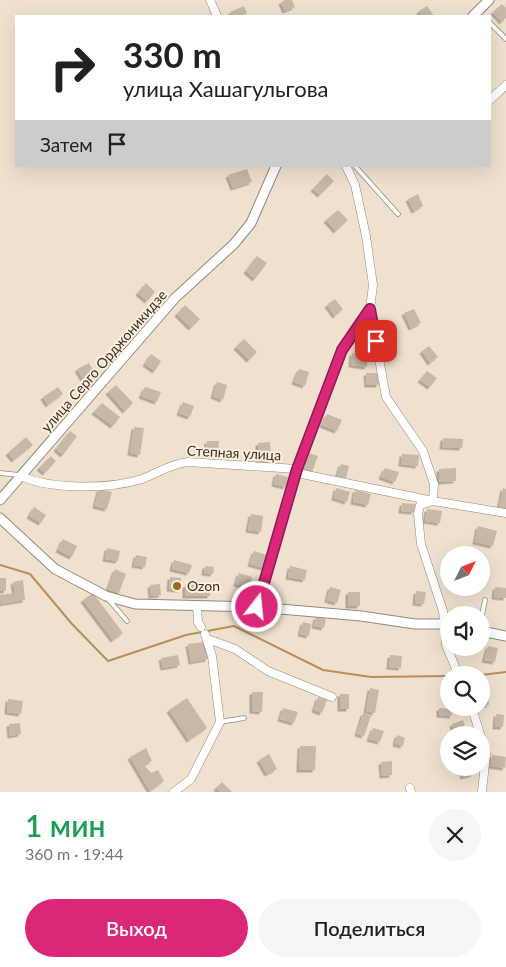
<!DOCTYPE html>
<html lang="ru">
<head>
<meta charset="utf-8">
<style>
  :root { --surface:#fff; --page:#f6f6f6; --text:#202124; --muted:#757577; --accent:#db2777 }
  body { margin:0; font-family:Lato,sans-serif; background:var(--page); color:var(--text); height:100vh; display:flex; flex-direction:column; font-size:19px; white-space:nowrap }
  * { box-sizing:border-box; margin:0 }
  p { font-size:16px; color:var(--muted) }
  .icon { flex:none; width:28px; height:28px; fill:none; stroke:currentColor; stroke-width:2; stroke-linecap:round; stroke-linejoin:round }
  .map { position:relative; height:792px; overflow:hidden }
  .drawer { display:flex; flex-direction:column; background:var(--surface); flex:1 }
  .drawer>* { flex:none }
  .banner { position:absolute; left:15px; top:15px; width:476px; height:152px; border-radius:0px; box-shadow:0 5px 20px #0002; background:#fff; color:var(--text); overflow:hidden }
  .needle { width:32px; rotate:48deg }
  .tools { position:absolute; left:440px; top:546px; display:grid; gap:10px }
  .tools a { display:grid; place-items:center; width:50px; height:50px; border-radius:50%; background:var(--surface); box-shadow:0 5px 20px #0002; font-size:25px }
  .pin { position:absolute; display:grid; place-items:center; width:42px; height:42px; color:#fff; margin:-21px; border-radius:10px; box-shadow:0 2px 8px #0006 }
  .me { position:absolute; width:55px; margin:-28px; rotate:16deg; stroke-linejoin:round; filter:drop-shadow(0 0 4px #0008) }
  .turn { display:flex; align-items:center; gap:18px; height:105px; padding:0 25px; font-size:22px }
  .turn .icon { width:65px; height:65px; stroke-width:2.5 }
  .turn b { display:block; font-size:35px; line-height:42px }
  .then { display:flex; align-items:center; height:48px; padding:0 25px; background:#0003; gap:10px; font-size:19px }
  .round { display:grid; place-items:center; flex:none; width:52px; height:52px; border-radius:26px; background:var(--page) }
  .head { display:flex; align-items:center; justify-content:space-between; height:85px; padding:0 25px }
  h1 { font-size:30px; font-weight:600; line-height:38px; color:#1e9e55 }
  .action { display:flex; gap:10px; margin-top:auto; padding:10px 25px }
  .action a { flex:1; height:58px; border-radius:30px; background:var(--accent); color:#fff; font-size:20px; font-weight:600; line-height:58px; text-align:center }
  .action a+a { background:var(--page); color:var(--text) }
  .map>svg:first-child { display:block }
</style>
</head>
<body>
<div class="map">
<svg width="506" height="792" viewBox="0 0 506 792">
  <defs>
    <filter id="shadow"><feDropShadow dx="-2.5" dy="2.5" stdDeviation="0" flood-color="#0004"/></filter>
  </defs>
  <rect width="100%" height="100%" fill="#f0e1cf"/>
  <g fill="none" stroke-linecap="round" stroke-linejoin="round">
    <path stroke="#b98e58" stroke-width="2" d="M0,565l30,9 42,50 36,37 78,-26 48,-9 89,44 48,7 78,-1
      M481,675l25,-3"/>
  </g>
  <path fill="#c7b8a7" filter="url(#shadow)" d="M285,0h7l3,7 -10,4 -4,-9z
    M502,4l4,4v10l-4,4 -9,-10z
    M244,6l3,8 -15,2 -2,-4z
    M427,6l7,10h-12l-3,-5z
    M247,169l5,13 -19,6 -5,-13z
    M327,174l7,7 -14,14 -7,-6z
    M418,194l5,12 -9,5 -6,-12z
    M338,210l10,10 -12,11 -10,-11z
    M257,256l10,7 -12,16 -9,-8z
    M146,283l9,9 -8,9 -9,-8z
    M335,299l8,10 -8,7 -8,-11z
    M185,305l15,14 -9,9 -14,-14z
    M414,309l7,14 -10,5 -7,-15z
    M244,339l13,13 -8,8 -13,-13z
    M429,346l9,11 -8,6 -8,-12z
    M352,353l16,2 -1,12 -16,-2z
    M151,354l10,7 -6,10 -10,-7z
    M89,363l5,9 -11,7 -6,-10z
    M299,369l10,3 -4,14 -11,-4z
    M427,371l10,7 -7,9 -10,-7z
    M366,373h12l1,12h-12z
    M217,382l10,3 -4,15 -10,-4z
    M116,385l17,18 -8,8 -17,-19z
    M58,387l5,7 -15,11 -5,-8z
    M145,387l16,5 -4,10 -16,-6z
    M183,402l11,4 -4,11 -11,-4z
    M102,403l18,14 -7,9 -19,-14z
    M327,414l15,6 -5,11 -15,-6z
    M134,427l10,1 -4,27 -10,-2z
    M70,431l7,5 -14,19 -7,-6z
    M26,437l7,8 -19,15 -6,-7z
    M443,438l20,1 -1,9 -20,-1z
    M207,441h12l-1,14 -12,-1z
    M270,442l1,18h-13v-17z
    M309,453l9,3 -6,16 -9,-4z
    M402,454l17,1 -1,11 -17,-2z
    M51,456l5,5 -11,12 -6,-5z
    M341,464l8,2 -3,12 -9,-2z
    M385,468l14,4 -4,10 -14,-5z
    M456,468v13l-17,1v-13z
    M276,474l12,3 -2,10 -12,-3z
    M336,488l14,4 -3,10 -13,-4z
    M503,488l3,1v20l-7,-1z
    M99,489l13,3 -5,17 -12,-3z
    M355,490l16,4 -3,11 -15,-3z
    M402,503l13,1 -1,8 -13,-1z
    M34,507l12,8 -5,8 -12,-7z
    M427,509l15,2 -2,12 -15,-2z
    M251,514l12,2 -2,16 -13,-2z
    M478,526l19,5 -4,15 -18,-4z
    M63,539l14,7 -5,11 -14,-7z
    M107,548l13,3 -2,10 -13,-2z
    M254,551l13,4 -3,13 -14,-4z
    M136,555l11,2 -2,10 -11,-2z
    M174,560l18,5 -3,8 -17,-4z
    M205,566l9,1 -1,7 -9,-1z
    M290,566l17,4 -2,10 -17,-3z
    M115,569l11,5 -7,19 -11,-4z
    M239,573l13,4 -3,10 -13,-3z
    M170,577l11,1 -1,12 -11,-1z
    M0,578h6v13h-6z
    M23,580l2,20 -25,4v-9l15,-2 -2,-11z
    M160,584l1,11 -10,1 -1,-11z
    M210,584v12h-25v-11z
    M330,587l11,3 -4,13 -10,-3z
    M495,587l11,1v10l-12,-1z
    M416,591l10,1 -2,12 -9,-1z
    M348,592h12v14h-12z
    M93,593l30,40 -10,7 -30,-40z
    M316,617l10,2 -2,9 -10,-2z
    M303,622l8,2 -2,12 -9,-2z
    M205,642l3,17 -17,3 -3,-18z
    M488,646l10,2 -3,14 -11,-2z
    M178,655l2,10 -17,3 -2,-10z
    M390,655l12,1 -1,12 -12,-1z
    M370,688l9,2 -4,23 -9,-2z
    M252,692h11l-1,20 -10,-1z
    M340,694h9v15h-9z
    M488,695l1,10 -8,1v-10z
    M318,697l9,3 -5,13 -8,-3z
    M187,698l20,30 -18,12 -20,-30z
    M8,699l15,2 -2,13 -14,-2z
    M283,708l15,4 -4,11 -14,-4z
    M439,708l14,1 -1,7 -13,-1z
    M363,713l8,3 -7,20 -7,-2z
    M496,714l8,1 -1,12h-8z
    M463,720l3,10 -11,3 -3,-9z
    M20,723l1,11 -11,2 -1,-12z
    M373,728l11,3 -4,11 -11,-3z
    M397,735l8,3 -2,8 -8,-2z
    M300,746h16l-1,24h-16z
    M146,748l6,13 -8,4 7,8 7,-3 6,11 -14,10 -20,-34z
    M269,754l8,15 -10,5 -8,-14z
    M492,755l14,2 -1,11 -14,-2z
    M392,761v14l-10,1 -1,-14z
    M472,768l2,6 -11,3 -2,-8z
    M222,782l10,10h-12l-4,-4z"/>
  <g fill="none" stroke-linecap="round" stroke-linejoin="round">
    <g stroke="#968878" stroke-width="5.5">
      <path id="service" d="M490,23l16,16
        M355,166l43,48
        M0,473l19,2
        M109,600l18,21
        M481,620l4,-20
        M220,722l24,-4"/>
    </g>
    <g stroke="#968878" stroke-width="9">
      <path id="minor" d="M210,0l7,16
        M490,100l16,-15
        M370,309l16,88 37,54 11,33 -1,17 -13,4 -2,9 3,30 22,67 3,34 11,26
        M21,476c31,14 89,13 121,3 16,-6 28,-15 46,-17l109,7 5,5 131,27 73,12
        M197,605l1,17 3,5
        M257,607l40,-138 45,-119 28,-41 3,-24 -7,-49 -11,-51 -9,-19
        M208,639l27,10 33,22 64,26
        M472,708l14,46 -4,38
        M410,788l1,4
        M174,792l17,-13 29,-57 -8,-66 -7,-22"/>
    </g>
    <g stroke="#968878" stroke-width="11">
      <path id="tertiary" d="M473,16l16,-16
        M0,500l175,-202 59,-54 17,-21 25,-57
        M0,518l55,51 51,27 29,8 122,3 104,9 54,8h34
        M481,631l25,5"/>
    </g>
    <use href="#service" stroke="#fff" stroke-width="4"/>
    <use href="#minor" stroke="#fff" stroke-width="8"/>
    <use href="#tertiary" stroke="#fff" stroke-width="9"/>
  </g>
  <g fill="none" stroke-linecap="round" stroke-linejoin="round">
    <g stroke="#8e194d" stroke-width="12">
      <path id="route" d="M257,607l40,-138 45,-119 28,-41 6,32"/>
    </g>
    <use href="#route" stroke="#db2777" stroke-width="9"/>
  </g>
  <circle fill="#9d6a20" stroke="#feeedc" stroke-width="2" cx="177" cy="586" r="5"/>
  <g text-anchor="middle" stroke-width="4" stroke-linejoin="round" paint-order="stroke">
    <g font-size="14" fill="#37312a" stroke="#feeedc">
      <text transform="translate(104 361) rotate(-49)" y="5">улица Серго Орджоникидзе</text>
      <text transform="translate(234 453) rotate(3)" y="5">Степная улица</text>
    </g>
    <g font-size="14" fill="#37312a" stroke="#feeedc" text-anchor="start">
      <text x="187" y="591">Ozon</text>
    </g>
  </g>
</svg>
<div class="tools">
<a><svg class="needle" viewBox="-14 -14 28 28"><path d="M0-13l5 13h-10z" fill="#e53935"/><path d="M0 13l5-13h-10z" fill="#757577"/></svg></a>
<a><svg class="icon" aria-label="sound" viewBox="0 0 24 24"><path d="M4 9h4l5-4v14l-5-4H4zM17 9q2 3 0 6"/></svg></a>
<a><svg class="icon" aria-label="search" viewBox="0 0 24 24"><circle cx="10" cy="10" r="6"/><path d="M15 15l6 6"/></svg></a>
<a><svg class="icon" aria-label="layers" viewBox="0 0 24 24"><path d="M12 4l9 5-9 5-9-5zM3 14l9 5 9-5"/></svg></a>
</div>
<div class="pin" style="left:376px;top:341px;background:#d93025"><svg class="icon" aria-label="arrive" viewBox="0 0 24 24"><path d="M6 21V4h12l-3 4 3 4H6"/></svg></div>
<svg class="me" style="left:257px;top:607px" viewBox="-20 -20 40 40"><circle r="17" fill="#db2777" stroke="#fff" stroke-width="3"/><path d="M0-11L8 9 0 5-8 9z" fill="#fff"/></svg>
<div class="banner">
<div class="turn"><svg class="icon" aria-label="right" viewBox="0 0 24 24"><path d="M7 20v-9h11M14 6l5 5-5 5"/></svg><div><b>330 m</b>улица Хашагульгова</div></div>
<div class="then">Затем<svg class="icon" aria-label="arrive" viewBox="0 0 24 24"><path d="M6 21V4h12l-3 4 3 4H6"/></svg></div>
</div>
</div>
<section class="drawer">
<div class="head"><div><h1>1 мин</h1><p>360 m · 19:44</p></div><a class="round"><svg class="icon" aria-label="close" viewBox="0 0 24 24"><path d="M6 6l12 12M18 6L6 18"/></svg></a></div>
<div class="action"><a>Выход</a><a>Поделиться</a></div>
</section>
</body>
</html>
